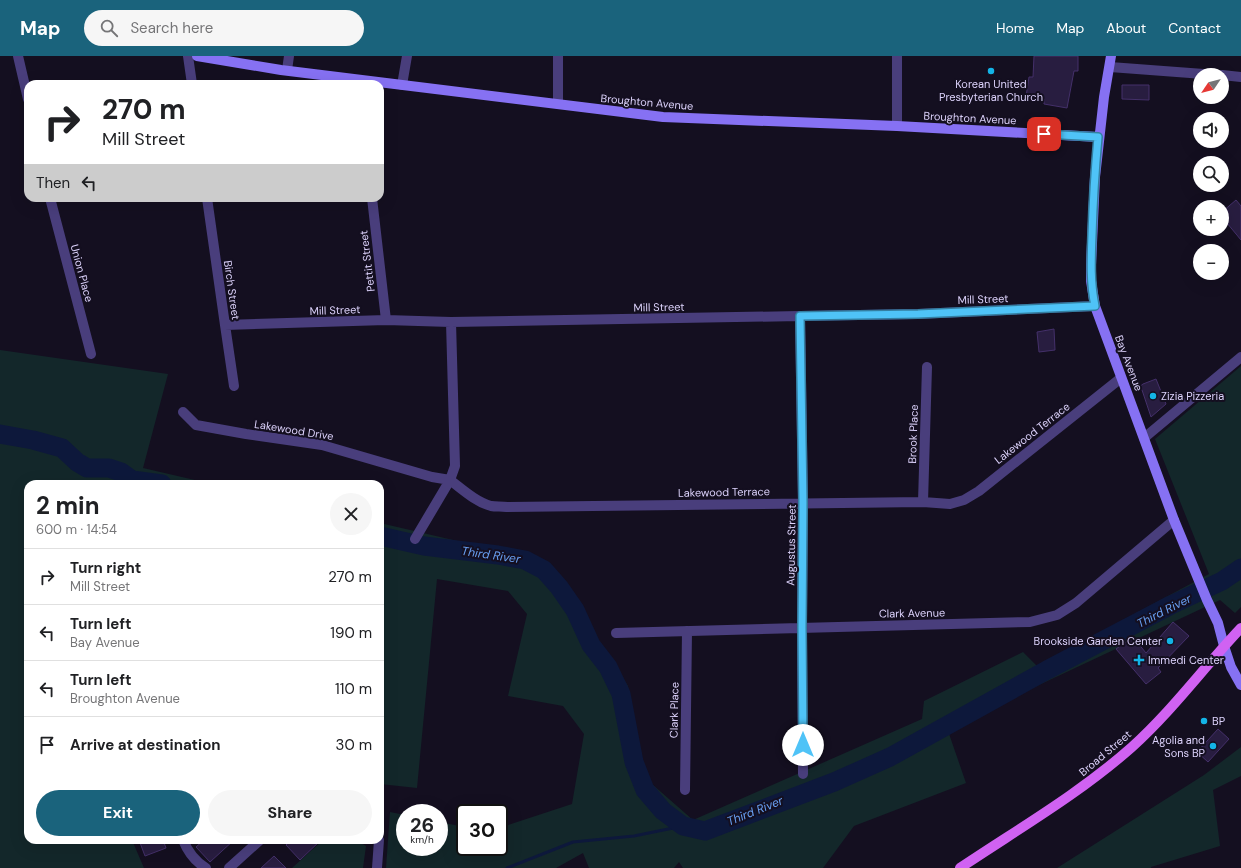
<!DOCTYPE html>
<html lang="en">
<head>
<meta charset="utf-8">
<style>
  :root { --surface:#fff; --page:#f6f6f6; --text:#202124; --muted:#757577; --line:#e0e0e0; --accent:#1a637c }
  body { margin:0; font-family:"DM Sans",sans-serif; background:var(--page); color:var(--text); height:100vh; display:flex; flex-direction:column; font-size:15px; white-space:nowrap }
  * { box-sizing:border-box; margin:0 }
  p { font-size:13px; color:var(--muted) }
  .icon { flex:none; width:22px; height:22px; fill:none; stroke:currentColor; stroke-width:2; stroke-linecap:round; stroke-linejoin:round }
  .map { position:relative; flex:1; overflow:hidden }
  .panel { position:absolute; left:24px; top:424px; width:360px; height:364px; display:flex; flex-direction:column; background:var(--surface); border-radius:12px; box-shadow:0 4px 16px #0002 }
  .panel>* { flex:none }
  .banner { position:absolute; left:24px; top:24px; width:360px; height:122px; border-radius:12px; box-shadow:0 4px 16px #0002; background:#fff; color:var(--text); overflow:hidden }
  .needle { width:26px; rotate:235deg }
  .controls { position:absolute; left:1193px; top:12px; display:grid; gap:8px }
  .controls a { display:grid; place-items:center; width:36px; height:36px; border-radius:50%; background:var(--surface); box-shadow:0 4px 16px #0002; font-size:20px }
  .speed { position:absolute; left:396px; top:748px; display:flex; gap:8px; font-size:20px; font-weight:700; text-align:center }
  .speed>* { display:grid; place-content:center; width:52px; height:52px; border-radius:50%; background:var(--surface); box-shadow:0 4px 16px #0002; line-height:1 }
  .speed small { font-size:10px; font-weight:400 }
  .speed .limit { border:2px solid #111; border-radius:6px; background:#fff; color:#111 }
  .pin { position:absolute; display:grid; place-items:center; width:34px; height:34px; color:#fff; margin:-17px; border-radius:8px; box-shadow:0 2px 6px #0006 }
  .me { position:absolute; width:44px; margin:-22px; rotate:0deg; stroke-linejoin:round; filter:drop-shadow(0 0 3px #0008) }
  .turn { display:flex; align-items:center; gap:14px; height:84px; padding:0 12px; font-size:18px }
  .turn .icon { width:52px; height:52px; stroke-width:2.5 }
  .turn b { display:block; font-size:28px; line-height:34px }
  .then { display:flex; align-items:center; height:38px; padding:0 12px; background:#0003; gap:8px; font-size:15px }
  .round { display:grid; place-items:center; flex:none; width:42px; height:42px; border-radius:21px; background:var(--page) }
  .headline { display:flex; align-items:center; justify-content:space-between; height:68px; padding:0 12px }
  h1 { font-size:24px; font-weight:700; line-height:30px }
  .primary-button { display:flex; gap:8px; margin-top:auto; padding:8px 12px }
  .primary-button a { flex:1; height:46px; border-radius:24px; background:var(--accent); color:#fff; font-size:16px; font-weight:700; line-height:46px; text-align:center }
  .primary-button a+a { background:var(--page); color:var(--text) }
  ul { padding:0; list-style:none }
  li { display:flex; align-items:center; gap:12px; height:56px; padding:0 12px; border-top:1px solid var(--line) }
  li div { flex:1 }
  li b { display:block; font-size:15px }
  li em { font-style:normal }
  header { display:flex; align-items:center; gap:24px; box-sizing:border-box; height:56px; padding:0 20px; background:var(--accent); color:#fff }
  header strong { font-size:19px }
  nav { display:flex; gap:22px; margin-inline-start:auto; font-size:14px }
  .search { width:280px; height:36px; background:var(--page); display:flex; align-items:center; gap:10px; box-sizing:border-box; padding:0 14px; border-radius:22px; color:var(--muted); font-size:15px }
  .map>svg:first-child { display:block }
</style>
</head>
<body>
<header>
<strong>Map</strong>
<div class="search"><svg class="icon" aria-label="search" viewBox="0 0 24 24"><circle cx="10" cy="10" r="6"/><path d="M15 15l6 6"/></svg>Search here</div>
<nav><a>Home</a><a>Map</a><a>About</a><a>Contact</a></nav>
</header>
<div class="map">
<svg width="1241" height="812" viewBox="0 0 1241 812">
  <rect width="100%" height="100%" fill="#140f20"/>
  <path fill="#13272a" d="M0,294l168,24 -25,94 69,16h-184v356h104l12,28h-144z
    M1241,310v241l-6,6 -15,-13 -273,128 19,55 -112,43 -31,42h-140l-4,-6 -5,6h-85l-6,-15 -27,15h-170l4,-56 15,3v32h34v-25l26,5v20h34v-19l73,-24 12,-70 -21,-28 -55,-10 19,-82 -19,-23 -71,-12 -20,209 -37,-4v-261l168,39 80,124 17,92 48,42 229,-101 2,-18 99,-49 14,14 172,-92 -54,-135z
    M1241,691v29l-28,14 7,56 -69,21v1h-94l147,-93z
    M323,784h33l10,6 -3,22h-71z"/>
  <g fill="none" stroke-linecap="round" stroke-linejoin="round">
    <path stroke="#0d183b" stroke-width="3" d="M507,812l66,-26 61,-6 49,-10"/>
    <path stroke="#0d183b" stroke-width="19" d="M0,378l33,6 29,8 15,14 10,6h22l12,4 11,8 30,4
      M380,480l44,10 74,9 27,5 19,10 15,17 16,23 16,35 17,22 13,27 13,68 11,28 18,21 20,15 22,5 129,-49 56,-25 157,-87 124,-65 51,-24 19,-13"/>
  </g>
  <path fill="#281d40" stroke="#44306a" d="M1034,0h44v15h-4l-7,37 -23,-4v-5l-18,-2 3,-20h4z
    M1122,29h27v15l-27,-1z
    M1236,144l5,6v34l-19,-23v-5z
    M1054,273l1,21 -16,2 -2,-20z
    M1156,323l10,25 -15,13 -9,-27 -4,-2 5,-4z
    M1173,566l16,14 -31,32 3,4 -15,12 -30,-35 17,-12 13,16z
    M1218,673l11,10 -21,23 -11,-10z
    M139,784h24l3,8 -21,8z
    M204,784h30l-24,22 -14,-15z
    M291,784h30l-21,20 -14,-15z
    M274,800l12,12h-25z"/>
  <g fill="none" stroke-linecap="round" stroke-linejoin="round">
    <path stroke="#493e7c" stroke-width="10" d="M18,0l10,43
      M188,0l4,28
      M1110,11l107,8
      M287,14l2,-14
      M1222,19l19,2
      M402,29l5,-29
      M558,48v-48
      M897,70v-70
      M50,142l41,156
      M207,142l18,127 9,61
      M372,142l14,122
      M800,260l3,187 -1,125 1,146
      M451,266l4,144 -5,14c12,9 26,22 41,26 5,1 11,0 16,1l416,-5 27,2 14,-4 15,-9 142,-113
      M225,269l161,-5 65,2 349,-6 118,-2 177,-8
      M183,356l13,13 50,9 76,11 110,32 18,3 -35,59
      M1144,382l97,-81
      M923,446l4,-135
      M616,577l414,-11 27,-7 19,-12 98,-83
      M685,734l2,-159
      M183,784c5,12 11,21 23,28
      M229,812l31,-28
      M377,812l2,-28"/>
    <path stroke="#8671f3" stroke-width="10" d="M197,0l84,14 382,47 234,9 201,11
      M1111,0l-7,41 -9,80 -4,88v16l4,25 79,214 33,80 11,23 6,23 7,21 10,18"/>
    <path stroke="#d062f2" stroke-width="10" d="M960,812c58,-39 119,-74 172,-121 40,-36 72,-80 109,-119"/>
  </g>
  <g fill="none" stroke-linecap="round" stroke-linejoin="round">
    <g stroke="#337fa1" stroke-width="10">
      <path id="route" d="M803,689l-1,-117 1,-125 -3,-187 118,-2 177,-8c-5,-24 -4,-46 -3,-71 1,-33 3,-65 6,-98l-54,-3"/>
    </g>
    <use href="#route" stroke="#4fc3f7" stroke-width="7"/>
  </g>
  <g fill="#13b4e7" stroke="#140f20" stroke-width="1.5">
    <circle cx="991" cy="15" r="4"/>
    <circle cx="1153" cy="340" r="4"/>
    <circle cx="1170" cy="585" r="4"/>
    <path d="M1137 598h4v4h4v4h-4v4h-4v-4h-4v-4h4z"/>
    <circle cx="1204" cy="665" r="4"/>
    <circle cx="1213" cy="690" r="4"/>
  </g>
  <g text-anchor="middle" stroke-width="4" stroke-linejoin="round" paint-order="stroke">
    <g font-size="11" fill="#dcd2fb" stroke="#140f20" text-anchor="start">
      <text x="991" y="32" text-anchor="middle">Korean United<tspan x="991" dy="13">Presbyterian Church</tspan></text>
      <text x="1161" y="344">Zizia Pizzeria</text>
      <text x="1162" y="589" text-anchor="end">Brookside Garden Center</text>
      <text x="1148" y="608">Immedi Center</text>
      <text x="1212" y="669">BP</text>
      <text x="1205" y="688" text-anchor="end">Agolia and<tspan x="1205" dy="13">Sons BP</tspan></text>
    </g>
    <g font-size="11" fill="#dcd2fb" stroke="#140f20">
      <text transform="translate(647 46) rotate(5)" y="4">Broughton Avenue</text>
      <text transform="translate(970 62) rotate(3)" y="4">Broughton Avenue</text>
      <text transform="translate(367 205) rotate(-97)" y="4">Pettit Street</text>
      <text transform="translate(82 217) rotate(75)" y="4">Union Place</text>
      <text transform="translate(232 234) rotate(82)" y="4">Birch Street</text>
      <text transform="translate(983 243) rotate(-2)" y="4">Mill Street</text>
      <text transform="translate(659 251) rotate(-1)" y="4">Mill Street</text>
      <text transform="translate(335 254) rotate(-2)" y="4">Mill Street</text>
      <text transform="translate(1129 307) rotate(69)" y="4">Bay Avenue</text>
      <text transform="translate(294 374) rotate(9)" y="4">Lakewood Drive</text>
      <text transform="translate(1032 377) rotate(-38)" y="4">Lakewood Terrace</text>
      <text transform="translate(913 378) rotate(-88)" y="4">Brook Place</text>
      <text transform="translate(724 436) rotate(-1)" y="4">Lakewood Terrace</text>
      <text transform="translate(791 489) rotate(-89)" y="4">Augustus Street</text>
      <text transform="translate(912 557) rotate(-1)" y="4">Clark Avenue</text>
      <text transform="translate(674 654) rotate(-89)" y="4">Clark Place</text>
      <text transform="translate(1105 697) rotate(-40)" y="4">Broad Street</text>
    </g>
    <g font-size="12" font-style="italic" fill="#69a0f3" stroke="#140f20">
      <text transform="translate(491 499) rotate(8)" y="4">Third River</text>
      <text transform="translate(1164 555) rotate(-27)" y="4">Third River</text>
      <text transform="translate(755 755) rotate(-22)" y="4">Third River</text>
    </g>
  </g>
</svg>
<div class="controls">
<a><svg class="needle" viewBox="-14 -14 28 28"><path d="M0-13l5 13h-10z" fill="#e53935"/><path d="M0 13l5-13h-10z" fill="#757577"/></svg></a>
<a><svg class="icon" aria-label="sound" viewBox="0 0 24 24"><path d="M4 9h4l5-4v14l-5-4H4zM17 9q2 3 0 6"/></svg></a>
<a><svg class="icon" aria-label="search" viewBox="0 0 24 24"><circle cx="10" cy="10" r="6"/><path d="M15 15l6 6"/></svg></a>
<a>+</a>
<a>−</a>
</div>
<div class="speed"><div>26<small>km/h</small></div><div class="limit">30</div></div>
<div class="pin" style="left:1044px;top:78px;background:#d93025"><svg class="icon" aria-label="arrive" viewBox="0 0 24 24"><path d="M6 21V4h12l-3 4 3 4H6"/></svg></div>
<svg class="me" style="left:803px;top:689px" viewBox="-20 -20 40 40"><circle r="19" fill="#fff"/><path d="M0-13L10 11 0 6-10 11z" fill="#4fc3f7"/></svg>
<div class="banner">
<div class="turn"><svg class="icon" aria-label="right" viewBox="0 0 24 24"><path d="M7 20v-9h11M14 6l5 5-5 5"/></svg><div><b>270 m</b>Mill Street</div></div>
<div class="then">Then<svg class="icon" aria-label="left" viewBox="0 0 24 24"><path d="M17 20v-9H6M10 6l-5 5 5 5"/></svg></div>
</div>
<section class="panel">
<div class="headline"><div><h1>2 min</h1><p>600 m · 14:54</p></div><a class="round"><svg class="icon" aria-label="close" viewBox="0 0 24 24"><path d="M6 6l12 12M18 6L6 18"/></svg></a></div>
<ul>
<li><svg class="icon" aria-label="right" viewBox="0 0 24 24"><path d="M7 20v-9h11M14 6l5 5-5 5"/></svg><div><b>Turn right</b><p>Mill Street</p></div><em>270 m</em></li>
<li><svg class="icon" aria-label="left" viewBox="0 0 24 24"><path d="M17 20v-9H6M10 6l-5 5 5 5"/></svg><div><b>Turn left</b><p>Bay Avenue</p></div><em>190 m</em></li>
<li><svg class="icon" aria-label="left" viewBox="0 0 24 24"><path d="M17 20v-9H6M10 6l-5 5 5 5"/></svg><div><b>Turn left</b><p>Broughton Avenue</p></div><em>110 m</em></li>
<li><svg class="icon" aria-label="arrive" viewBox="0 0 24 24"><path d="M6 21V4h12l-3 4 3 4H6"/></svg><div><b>Arrive at destination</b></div><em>30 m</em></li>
</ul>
<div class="primary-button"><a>Exit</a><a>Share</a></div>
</section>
</div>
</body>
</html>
